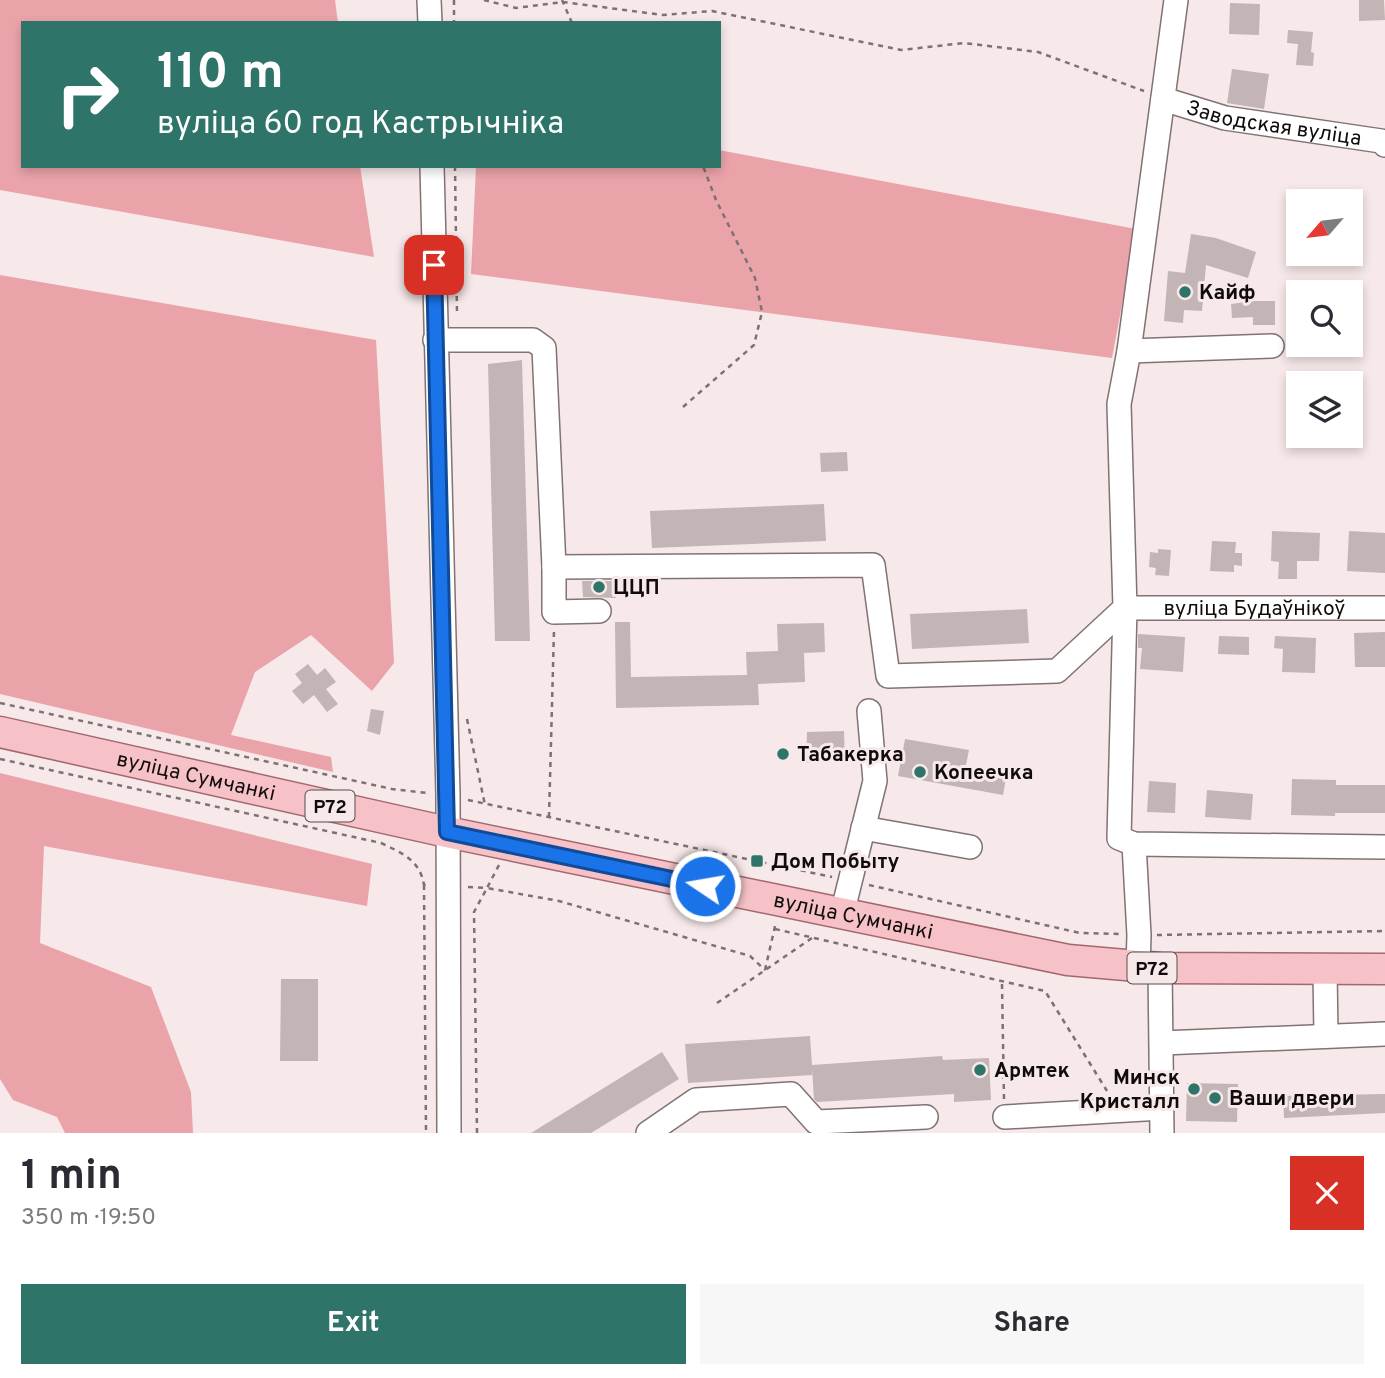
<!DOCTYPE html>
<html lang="en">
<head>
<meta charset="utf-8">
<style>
  :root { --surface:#fff; --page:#f7f7f7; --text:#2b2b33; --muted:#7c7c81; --accent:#2f7468 }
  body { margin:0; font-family:Overpass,sans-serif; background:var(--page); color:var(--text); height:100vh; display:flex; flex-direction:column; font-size:26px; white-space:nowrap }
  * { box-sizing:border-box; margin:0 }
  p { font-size:23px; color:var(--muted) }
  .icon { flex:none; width:38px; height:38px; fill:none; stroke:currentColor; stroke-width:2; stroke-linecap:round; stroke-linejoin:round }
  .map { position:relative; height:1133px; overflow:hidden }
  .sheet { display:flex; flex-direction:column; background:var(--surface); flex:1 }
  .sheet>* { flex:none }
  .hud { position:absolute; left:21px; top:21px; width:700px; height:147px; border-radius:0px; box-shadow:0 4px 10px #0003; background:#2f7468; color:#fff; overflow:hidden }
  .needle { width:46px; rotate:242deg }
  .fabs { position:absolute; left:1286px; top:189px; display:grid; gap:14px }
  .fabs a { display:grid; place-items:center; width:77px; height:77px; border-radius:0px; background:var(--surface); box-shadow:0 4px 10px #0003; font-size:35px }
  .pin { position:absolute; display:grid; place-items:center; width:60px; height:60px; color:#fff; margin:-30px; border-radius:14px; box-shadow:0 4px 10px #0006 }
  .me { position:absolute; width:77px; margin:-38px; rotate:282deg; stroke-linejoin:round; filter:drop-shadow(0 0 5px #0008) }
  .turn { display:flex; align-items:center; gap:24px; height:147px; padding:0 21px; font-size:32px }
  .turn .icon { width:91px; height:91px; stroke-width:2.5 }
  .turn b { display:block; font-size:49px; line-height:60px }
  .round { display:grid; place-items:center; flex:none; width:74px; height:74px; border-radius:0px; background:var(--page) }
  .overview { display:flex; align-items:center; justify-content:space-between; height:119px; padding:0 21px }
  h1 { font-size:42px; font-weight:700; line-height:52px }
  .cta { display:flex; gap:14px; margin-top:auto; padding:14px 21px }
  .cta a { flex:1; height:80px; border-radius:0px; background:var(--accent); color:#fff; font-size:28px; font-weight:700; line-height:80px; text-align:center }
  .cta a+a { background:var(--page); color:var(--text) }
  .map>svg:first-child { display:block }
</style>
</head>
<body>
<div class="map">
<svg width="1385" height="1133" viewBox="0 0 1385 1133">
  <rect width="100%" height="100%" fill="#f7e8e9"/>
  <path fill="#eba3aa" d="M0,0h335l3,23h-315v143h337l14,91 -374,-67z
    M719,150l417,79 -24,129 -641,-84 5,-108h243z
    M0,275l376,65 18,323 -22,28 -61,-56 -56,37 -24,63 100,22 2,15 -333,-78z
    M0,773l372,91 -5,42 -323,-60 -4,97 111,44 40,105 2,41h-128l-8,-16 -44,-17 -13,-21z"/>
  <path fill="#c3b5b6" d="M1359,0h25l1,20 -26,1z
    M1230,3l30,1 -1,31 -30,-1z
    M1288,30l25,2 -2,20 3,1 -1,13 -17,-1 2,-21 -11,-1z
    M1232,69l37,5 -5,35 -37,-6z
    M1191,234l25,4 40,14 -8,26 -42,-13 -4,46 -18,-1 -1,13 -19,-2 4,-50 17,2z
    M1253,301h22v24h-22v-8l-21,1 -1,-14z
    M522,360l8,281h-35l-7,-277z
    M847,452l1,19 -27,1 -1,-19z
    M824,504l2,37 -174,7 -2,-37z
    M1272,531l48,2 -1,28h-22v18h-19l1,-17 -8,-1z
    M1349,531l36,2v40l-38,-2z
    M1212,541l24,1 -1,11h7v13l-8,-1v7l-24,-1z
    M1158,549l13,1 -2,26 -14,-1 1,-7 -7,-1 1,-15 8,1z
    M582,581h34v17l-33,-1z
    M1027,609l2,34 -117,6 -2,-35z
    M615,622h15l1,55 116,-2 -1,-23 32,-1 -1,-27 47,-1 1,29 -21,1 1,29 -47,2 1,21 -143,3z
    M1385,632v35h-30l-1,-34z
    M1138,634l47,3 -2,35 -43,-3 2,-21h-4z
    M1219,636l30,1v18l-31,-1z
    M1275,636l41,2 -1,35 -33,-1 1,-23 -9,-1z
    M308,664l9,11 8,-7 11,14 -10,7 12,15 -11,8 -13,-17 -11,9 -11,-13 10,-8 -7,-9z
    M371,709l13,2 -4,24 -13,-4z
    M844,731l1,30 -39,2 1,-31z
    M905,739l64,11 -3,15 41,7 -4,23 -105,-19z
    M1292,779l44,1v5h49v28h-50v3l-44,-1z
    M1149,781l27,2 -1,30 -28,-1z
    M1207,790l46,4 -2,26 -46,-3z
    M281,979h37v82h-38z
    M810,1036l2,29 130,-9 1,4 46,-2 2,42 -37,2v-8l-137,8 -3,-3 -2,-31v7l-124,8 -3,-39z
    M662,1052l17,27 -88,54h-60z
    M1187,1083l51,1 -1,38 -51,-1z
    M1385,1094v19l-101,5 -1,-22z"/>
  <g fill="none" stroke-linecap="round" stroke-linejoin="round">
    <g stroke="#807374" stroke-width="26">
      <g id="minor">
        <path d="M429,0l1,23"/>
        <path d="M1176,0l-47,351 -10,53 6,204 -6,230 15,6 251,3"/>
        <path id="s1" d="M1163,99l62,19 156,23 4,4"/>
        <path d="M432,166l16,629 1,338"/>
        <path id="s2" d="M435,340h98l11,8 10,219 319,-2 15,111 169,-5 68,-63h260"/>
        <path d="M1129,351l143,-5"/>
        <path d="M554,567v45l45,-1"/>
        <path d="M863,828l107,19"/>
        <path d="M1134,844l5,91 -1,32"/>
        <path d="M842,914l33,-133 -6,-70"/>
        <path d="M1160,968l2,165"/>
        <path d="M1325,970l1,66"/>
        <path d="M1162,1043l223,-9"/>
        <path d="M1005,1117l157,-9"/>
        <path d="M648,1133l48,-33 95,-6 25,28 110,-5"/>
      </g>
    </g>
    <g stroke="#a2686e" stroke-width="33">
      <g id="major">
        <path id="s3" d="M0,732l447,100 621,128 92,8 225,1"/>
      </g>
    </g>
    <path stroke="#7b7273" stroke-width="2.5" stroke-dasharray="5 5" stroke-linecap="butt" d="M454,0v23
      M484,0l32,8 47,-6 100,13 49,-4 189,39 63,-7 74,9 106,39
      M562,0l10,23
      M455,166l2,148
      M683,407l71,-62 8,-33 -7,-34 -39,-78 -13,-34
      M0,703l392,86 35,4
      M467,719l18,86
      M0,759l381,84c21,10 39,17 43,42h6
      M468,800l364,77
      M549,817l5,-187
      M424,885l2,248
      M869,885l211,48 39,1
      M468,887l19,1 12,-23
      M775,929l270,62 62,100
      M1157,935l228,-4
      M765,970l11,-48
      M1002,984l2,115
      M717,1003l95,-65
      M477,1133l-3,-221 13,-24 72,13 191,55 15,14"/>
    <use href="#minor" stroke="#fff" stroke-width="23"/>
    <use href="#major" stroke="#f6c2c7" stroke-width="30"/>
  </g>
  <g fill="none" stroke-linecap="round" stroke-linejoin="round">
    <g stroke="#114b97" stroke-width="18">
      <path id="route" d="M434,265l13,567 258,54"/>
    </g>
    <use href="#route" stroke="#1a73e8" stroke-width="12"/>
  </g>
  <g fill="#2f7468" stroke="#f7e8e9" stroke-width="2.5">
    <circle cx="1185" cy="292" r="7"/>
    <circle cx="599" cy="587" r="7"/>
    <circle cx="783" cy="754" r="7"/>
    <circle cx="920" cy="772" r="7"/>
    <rect x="750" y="854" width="14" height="14" rx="3.5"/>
    <circle cx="980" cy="1070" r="7"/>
    <circle cx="1194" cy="1089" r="7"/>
    <circle cx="1215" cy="1098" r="7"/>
  </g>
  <g text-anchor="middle" stroke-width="6" stroke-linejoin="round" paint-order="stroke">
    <g fill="#f7e8e9" stroke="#554e4e" stroke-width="2">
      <rect x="305.5" y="790.5" width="49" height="31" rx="5"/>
      <rect x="1127.5" y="952.5" width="49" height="31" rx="5"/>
    </g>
    <g font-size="19" font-weight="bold" fill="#100c0c">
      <text x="330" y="813">Р72</text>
      <text x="1152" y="975">Р72</text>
    </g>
    <g font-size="21" fill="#100c0c" stroke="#f7e8e9">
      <text dy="7" stroke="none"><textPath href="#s1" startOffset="114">Заводская вуліца</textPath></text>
      <text dy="7" stroke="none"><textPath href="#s2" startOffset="1153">вуліца Будаўнікоў</textPath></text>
      <text dy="7" stroke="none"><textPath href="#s3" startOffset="201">вуліца Сумчанкі</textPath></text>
      <text dy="7" stroke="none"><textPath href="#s3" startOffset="873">вуліца Сумчанкі</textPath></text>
    </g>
    <g font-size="21" font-weight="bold" fill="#100c0c" stroke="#f7e8e9" text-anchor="start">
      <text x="1199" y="299">Кайф</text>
      <text x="613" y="594">ЦЦП</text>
      <text x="797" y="761">Табакерка</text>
      <text x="934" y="779">Копеечка</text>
      <text x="771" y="868">Дом Побыту</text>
      <text x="994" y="1077">Армтек</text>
      <text x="1180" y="1084" text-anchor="end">Минск<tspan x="1180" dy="24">Кристалл</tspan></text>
      <text x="1229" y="1105">Ваши двери</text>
    </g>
  </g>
</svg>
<div class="fabs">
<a><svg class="needle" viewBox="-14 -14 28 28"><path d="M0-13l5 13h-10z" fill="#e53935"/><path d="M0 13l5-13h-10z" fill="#7c7c81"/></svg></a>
<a><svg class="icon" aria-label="search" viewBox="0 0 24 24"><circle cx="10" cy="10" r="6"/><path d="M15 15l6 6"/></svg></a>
<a><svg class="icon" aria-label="layers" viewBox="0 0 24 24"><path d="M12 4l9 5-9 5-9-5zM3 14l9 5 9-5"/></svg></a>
</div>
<div class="pin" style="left:434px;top:265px;background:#d93025"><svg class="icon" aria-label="arrive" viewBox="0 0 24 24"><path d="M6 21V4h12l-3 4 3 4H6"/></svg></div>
<svg class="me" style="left:705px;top:886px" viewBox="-20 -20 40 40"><circle r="17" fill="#1a73e8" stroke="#fff" stroke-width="3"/><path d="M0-11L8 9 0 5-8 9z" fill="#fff"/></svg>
<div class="hud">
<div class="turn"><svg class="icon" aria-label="right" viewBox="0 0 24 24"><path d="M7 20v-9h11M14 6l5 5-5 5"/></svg><div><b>110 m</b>вуліца 60 год Кастрычніка</div></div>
</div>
</div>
<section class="sheet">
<div class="overview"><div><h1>1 min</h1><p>350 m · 19:50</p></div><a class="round" style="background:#d93025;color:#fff"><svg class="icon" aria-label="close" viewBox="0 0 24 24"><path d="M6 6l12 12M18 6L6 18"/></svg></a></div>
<div class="cta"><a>Exit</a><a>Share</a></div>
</section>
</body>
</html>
